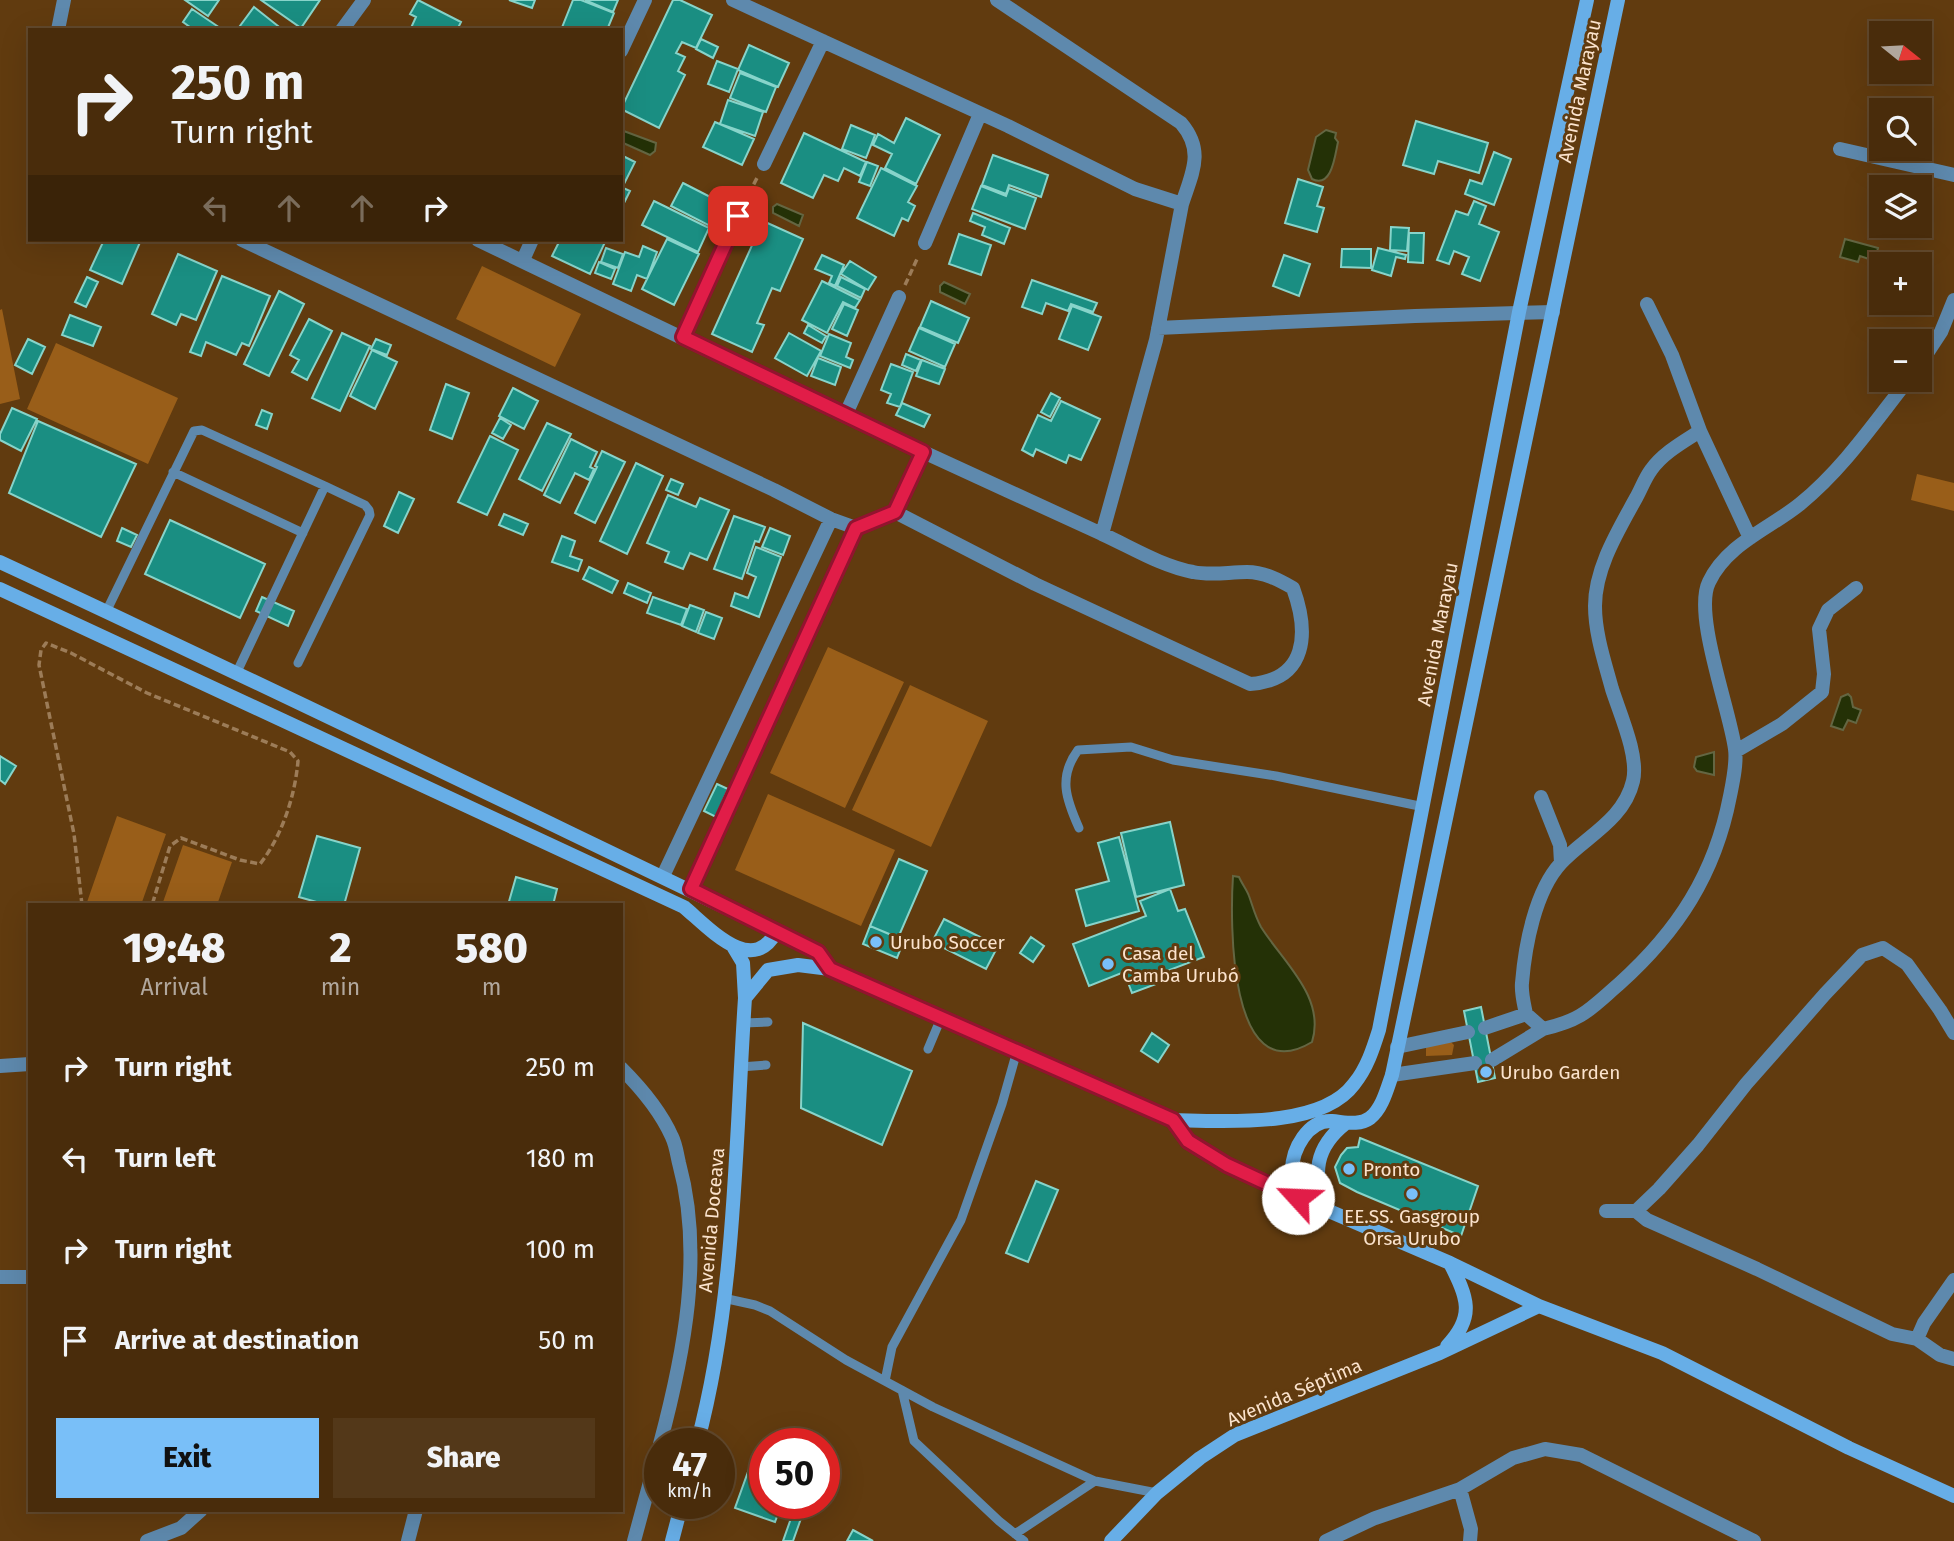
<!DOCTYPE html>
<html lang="en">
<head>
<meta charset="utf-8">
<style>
  :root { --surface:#492c0b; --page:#533819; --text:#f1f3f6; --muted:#b1a79d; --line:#61482c; --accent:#79bff8 }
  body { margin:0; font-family:"Fira Sans",sans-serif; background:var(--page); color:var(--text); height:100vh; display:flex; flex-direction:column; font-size:26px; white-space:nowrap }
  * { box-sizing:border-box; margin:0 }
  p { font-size:23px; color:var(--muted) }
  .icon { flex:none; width:38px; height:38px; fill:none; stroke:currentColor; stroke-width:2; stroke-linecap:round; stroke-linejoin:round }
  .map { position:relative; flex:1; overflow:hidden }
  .side { position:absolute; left:28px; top:903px; width:595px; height:609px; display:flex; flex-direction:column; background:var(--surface); border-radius:0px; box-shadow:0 7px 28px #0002,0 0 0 2px var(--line) }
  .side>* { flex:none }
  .top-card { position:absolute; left:28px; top:28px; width:595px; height:214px; border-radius:0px; box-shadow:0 7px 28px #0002,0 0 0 2px var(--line); background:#492c0b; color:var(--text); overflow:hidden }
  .needle { width:46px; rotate:108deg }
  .controls { position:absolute; left:1869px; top:21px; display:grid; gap:14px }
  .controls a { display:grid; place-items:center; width:63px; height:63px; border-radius:0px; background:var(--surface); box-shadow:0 7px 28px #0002,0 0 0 2px var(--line); font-size:35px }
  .speed { position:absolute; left:644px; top:1428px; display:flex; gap:14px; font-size:35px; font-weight:700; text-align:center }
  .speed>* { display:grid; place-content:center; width:91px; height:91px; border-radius:50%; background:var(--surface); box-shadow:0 7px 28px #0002,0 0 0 2px var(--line); line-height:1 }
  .speed small { font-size:18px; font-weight:400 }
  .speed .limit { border:10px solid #d22; background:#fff; color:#111 }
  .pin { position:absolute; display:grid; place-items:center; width:60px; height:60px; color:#fff; margin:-30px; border-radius:14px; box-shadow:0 4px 10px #0006 }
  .me { position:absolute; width:77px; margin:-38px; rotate:295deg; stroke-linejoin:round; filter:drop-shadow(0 0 5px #0008) }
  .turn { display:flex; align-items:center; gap:24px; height:147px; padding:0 28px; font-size:32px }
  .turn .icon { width:91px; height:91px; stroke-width:2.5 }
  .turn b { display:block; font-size:49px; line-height:60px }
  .lanes { display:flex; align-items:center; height:66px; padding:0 28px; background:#0003; justify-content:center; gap:35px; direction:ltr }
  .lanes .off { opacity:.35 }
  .eta { display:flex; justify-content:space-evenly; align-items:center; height:119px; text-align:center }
  .eta b { font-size:42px; font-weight:800; line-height:49px }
  .cta { display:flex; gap:14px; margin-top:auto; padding:14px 28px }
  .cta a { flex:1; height:80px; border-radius:0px; background:var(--accent); color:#111; font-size:28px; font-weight:800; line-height:80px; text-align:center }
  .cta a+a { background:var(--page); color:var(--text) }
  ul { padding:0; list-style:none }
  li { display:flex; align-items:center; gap:21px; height:91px; padding:0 28px }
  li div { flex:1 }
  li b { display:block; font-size:26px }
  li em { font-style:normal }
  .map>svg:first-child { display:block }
</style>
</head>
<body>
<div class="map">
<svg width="1954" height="1541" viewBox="0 0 1954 1541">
  <rect width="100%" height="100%" fill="#613b0f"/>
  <path fill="#995e19" d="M482,266l99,48 -26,53 -99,-48z
    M2,309l18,90 -20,5v-94z
    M56,343l122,55 -30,66 -121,-55z
    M1917,474l37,9v28l-43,-11z
    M828,647l76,35 -59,126 -75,-35z
    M910,685l78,36 -57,126 -79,-37z
    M768,794l127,56 -34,76 -126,-56z
    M117,816l49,18 -25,71h-55z
    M183,845l49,17 -15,43h-55z
    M1451,1042l3,3 -2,10 -26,1v-9z"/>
  <path fill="#243106" stroke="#646642" stroke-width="2" d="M621,130l35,13 -1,8 -5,4 -29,-13z
    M1326,130l10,3 -1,5 3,4c-3,13 -6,47 -26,37l-4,-9 8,-33z
    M777,204l26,11 -4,11 -26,-13v-6z
    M1845,239l33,9 -3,13 -15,-5 -2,6 -18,-5z
    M944,282l26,12 -5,10 -25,-12v-6z
    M1848,694l3,3 2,10 8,3 -5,13 -8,-3 -5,10 -12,-4 10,-29z
    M1714,752v23l-17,-4 -3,-4 2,-10z
    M1233,876l6,1c3,7 8,13 10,19 4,11 6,20 12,31 22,35 65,70 51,115 -84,51 -82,-122 -79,-166z"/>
  <path fill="#1a8e82" stroke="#87d4ca" stroke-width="2" d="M185,0h34l-11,16z
    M261,0h59l-19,28z
    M418,0l43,22 -4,8h-47l6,-13 -6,-3z
    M509,0h26l-3,8z
    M573,0h8l33,13 -7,17h-46z
    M585,0h33l-5,12z
    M673,0h7l32,15 -16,33 -14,-6 -6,11 9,4 -7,14 7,4 -26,53 -38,-19z
    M254,7l29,23h-46z
    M192,9l31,21h-29l-11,-8z
    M701,39l17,8 -5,11 -17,-9z
    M749,45l40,18 -11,24 -40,-17z
    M717,61l21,8 -9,23 -21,-8z
    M740,73l36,14 -10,25 -36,-14z
    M728,100l35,12 -8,24 -35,-12z
    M906,118l34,17 -24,49 -31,-16 7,-14 -19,-9 5,-11 16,9z
    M1416,121l72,22 -9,30 -41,-12 -4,13 -31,-9z
    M715,122l39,17 -12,26 -39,-18z
    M851,125l24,10 -9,23 -24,-9z
    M804,133l62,29 -6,14 -16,-8 -6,13 -14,-6 -11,23 -32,-15z
    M1494,152l17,7 -17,46 -29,-11 5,-14 12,4z
    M621,155l14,7 -12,24 -2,-1z
    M993,155l55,20 -7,22 -32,-12 -3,9 -24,-9z
    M867,162l11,4 -8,20 -11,-4z
    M881,168l36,18 -9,16 7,4 -7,15 -6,-3 -8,18 -37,-18z
    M1298,179l25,8 -6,19 7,2 -7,24 -32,-9z
    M683,183l41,21 -12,23 -41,-21z
    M981,186l25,10 3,-8 27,10 -11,31 -53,-20z
    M621,187l9,4 -9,18z
    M654,201l55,27 -11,24 -56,-27z
    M1474,201l12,5 -7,18 20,8 -19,49 -18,-7 7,-17 -15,-6 -5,13 -12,-4 19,-49 12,4z
    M973,213l37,15 -6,16 -22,-9 3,-8 -15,-6z
    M763,221l40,18 -23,52 -8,-3 -15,35 7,2 -12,27 -40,-18z
    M1391,227l18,1 -2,23 -17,-1z
    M1409,233h15l-1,30 -15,-1z
    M959,234l32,11 -10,30 -32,-11z
    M667,239l32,15 -25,51 -32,-16z
    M104,240h37l-19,44 -32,-14z
    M560,240h46l-16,34 -38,-18z
    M643,246l14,6 -10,27 -10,-4 -6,16 -18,-7 12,-32 14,5z
    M606,248l17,6 -5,14 -17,-6z
    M1378,248l28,7 -1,4 -9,-2 -5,19 -19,-6z
    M1342,249h29v19l-30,-1z
    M178,254l39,17 -21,49 -15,-6 -5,11 -24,-11z
    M822,255l22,10 -9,21 -6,-3 3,-7 -17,-7z
    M1284,255l26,9 -11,32 -26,-10z
    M850,261l26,16 -8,13 -27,-16z
    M599,262l16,7 -4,10 -16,-6z
    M222,276l48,20 -21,50 -7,-3 -6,12 -30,-13 -5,14 -11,-4z
    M87,277l11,5 -12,25 -11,-5z
    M841,277l24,12 -4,9 -24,-12z
    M1032,280l65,23 -4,9 -22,-8 -3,7 -22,-8 -4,11 -20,-7z
    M822,281l38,19 -5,8 -12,-6 -16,31 -25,-13z
    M279,291l25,13 -35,72 -25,-12z
    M931,301l38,17 -11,25 -38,-16z
    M844,304l14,6 -11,26 -15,-7z
    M1072,306l29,11 -13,33 -29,-11z
    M70,315l31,12 -8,19 -31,-11z
    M309,319l23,12 -25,49 -15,-8 7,-12 -9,-5z
    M808,325l18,11 -4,7 -18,-10z
    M919,328l36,16 -10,23 -36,-16z
    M342,333l28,13 -30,65 -28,-13z
    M789,333l32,18 -14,25 -32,-18z
    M829,334l22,9 -5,14 7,3 -3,8 -30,-12z
    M28,339l17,8 -13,27 -17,-9z
    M376,339l15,6 -4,10 -16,-6z
    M372,350l25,12 -22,47 -25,-13z
    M906,354l15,6 -5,11 -14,-6z
    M818,358l23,9 -6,18 -24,-9z
    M922,360l23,9 -6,15 -23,-8z
    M891,364l22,8 -13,35 -13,-4 4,-9 -10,-4z
    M446,384l23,9 -17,46 -22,-9z
    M513,388l25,13 -14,28 -25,-13z
    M1051,393l9,5 -10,19 -9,-5z
    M1061,401l39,18 -19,41 -12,-5 -3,8 -30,-14 -3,7 -11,-6 16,-35 13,6z
    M902,403l28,12 -6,12 -28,-12z
    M12,408l25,11 -16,32 -21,-11v-6z
    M262,410l10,4 -5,15 -11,-4z
    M500,418l11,7 -8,14 -11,-6z
    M38,421l98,43 -35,73 -92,-44z
    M547,423l24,11 -29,57 -23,-12z
    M490,436l28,14 -31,65 -29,-13z
    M571,439l26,13 -7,15 4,2 -5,11 -14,-7 -15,30 -16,-8z
    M602,451l23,11 -30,61 -20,-10 22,-46 -2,-1z
    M636,463l27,13 -36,78 -27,-13z
    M671,479l12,5 -5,11 -12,-5z
    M399,492l15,7 -16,34 -14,-7z
    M668,495l28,12 4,-9 29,12 -22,50 -17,-7 -7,16 -18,-7 4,-10 -22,-9z
    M504,514l24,10 -5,11 -24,-10z
    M734,516l31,11 -6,15 -4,-1 -13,38 -28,-10z
    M170,520l95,44 -25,54 -95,-44z
    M122,528l15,7 -6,12 -14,-6z
    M770,528l20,8 -7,19 -21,-8z
    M562,536l13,5 -5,15 12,4 -4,11 -26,-9z
    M756,547l25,10 -22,60 -28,-11 4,-13 13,5 8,-21 -9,-4z
    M589,567l29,14 -6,12 -29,-14z
    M628,583l23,10 -4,10 -23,-10z
    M262,597l32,14 -6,15 -32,-15z
    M653,597l34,12 -6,16 -34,-12z
    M690,605l14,5 -8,22 -14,-6z
    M706,612l16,6 -8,21 -16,-6z
    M0,756l16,10 -11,18 -5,-4z
    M717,784l11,5 -12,28 -12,-6z
    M1170,822l14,63 -48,12 -15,-64z
    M317,836l43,12 -16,57h-17l-28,-8z
    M1119,837l20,74 -53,15 -10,-36 33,-9 -11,-38z
    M899,859l28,12 -29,67 -28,-12z
    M516,877l41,12 -4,16h-45z
    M1170,889l8,22 7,-2 19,48 -40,15 3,8 -35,13 -8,-21 -35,14 -16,-42 73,-28 -6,-15z
    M944,919l54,27 -12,23 -54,-27z
    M870,926l34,14 -7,18 -34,-14z
    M1031,937l13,9 -11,16 -13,-9z
    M1481,1007l14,71 -17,4 -14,-71z
    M803,1023l109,48 -30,74 -81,-37z
    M1152,1033l17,12 -11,17 -17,-11z
    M1360,1138l118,48 -17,50 -104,-44 -17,-9 -5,-16 6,-12 6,-7 11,-1z
    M1036,1181l22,9 -30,72 -22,-9z
    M749,1469l16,6v28h17l-7,19 -40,-14z
    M795,1507l9,3 -11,31h-10z
    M853,1530l20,11h-26z"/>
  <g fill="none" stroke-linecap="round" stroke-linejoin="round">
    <path stroke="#9c7c58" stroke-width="3.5" stroke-dasharray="7 3.5" stroke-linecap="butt" d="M744,203l13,-25
      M905,285l13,-28
      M82,905l-8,-71 -35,-169 2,-15 5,-7 25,10 76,40 143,59 8,9c-3,35 -16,75 -38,103l-20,-4 -59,-22 -11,8 -18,59"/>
    <path stroke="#5e89ad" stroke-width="9" d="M173,472l130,61
      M107,610l87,-179 8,-1 123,56 -89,188
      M298,663l72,-148 -1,-5 -4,-5 -40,-19
      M1079,828c-13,-29 -21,-51 -1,-78l53,-3 42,13 103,16 148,31
      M743,1023l25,-1
      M928,1049l13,-31
      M740,1067l26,-2
      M723,1298l32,7 15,6 76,49 87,47 162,74 62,12
      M885,1381l7,-34 69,-127 41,-116 15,-53
      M902,1390l12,51 85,80 25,20
      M1015,1534l80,-53"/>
    <path stroke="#5e89ad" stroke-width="14" d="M997,0l184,123c24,28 11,50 1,81
      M58,30l6,-30
      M342,30l22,-30
      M621,51l24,-51
      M1840,149l114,26
      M764,164l59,-123
      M242,240l532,250 57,29 25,9 39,-16 28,-61
      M478,240l367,176 257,118 54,-194 26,-136 -47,-15 -127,-63 -275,-126
      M925,243l55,-129
      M523,260l9,-20
      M1647,304l25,51 28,76 50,107
      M1158,328l257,-12 138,-4
      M683,337l55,-121
      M1920,364l21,-32 13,-32
      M845,416l54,-119
      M1700,431c-17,11 -37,22 -49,39 -6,8 -10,19 -15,28 -18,33 -41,70 -41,108 0,28 10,57 17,83 8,25 27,67 21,92 -9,39 -48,56 -72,82 -26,28 -36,83 -39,120 -1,10 2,21 4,31l17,15c40,-9 47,-20 76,-45 59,-53 96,-110 111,-188 3,-15 7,-33 5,-47 -5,-39 -42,-135 -26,-167 18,-38 60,-53 91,-78 43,-35 74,-81 108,-124
      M895,512l140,72 215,100c58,-4 59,-52 43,-96 -14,-8 -29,-16 -46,-16 -19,0 -35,4 -54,0 -32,-6 -62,-25 -91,-38
      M1736,751l46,-27 40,-32 2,-18 -5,-45 9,-19 28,-22
      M1541,797l19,48 1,18
      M663,876l168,-357
      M691,889l165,-361
      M1485,1028l41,-14
      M1397,1047l71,-15
      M1492,1060l51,-31
      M0,1066l30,-2
      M621,1068c20,20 40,44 51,69 4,8 5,18 7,26 25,91 5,191 -19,281
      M1392,1075l83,-12
      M1606,1211h30l23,-22 39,-44 48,-61 79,-90 37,-39 21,-7 24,16 33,46 14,23
      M1636,1211l11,9 110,49 135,65 25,5 23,16 14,4
      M0,1277h30
      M1917,1339l7,-16 30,-43
      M1460,1489l11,40 -1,12
      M147,1541l34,-13 20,-18
      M408,1541l8,-31
      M634,1541l26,-96
      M1326,1541l49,-23 85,-29 53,-31 32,-9 36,6 173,86"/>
    <path stroke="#67aee7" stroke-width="14" d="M0,562c274,127 546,260 818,390l12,17 343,151 15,21 39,24 46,22 177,76 89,43 123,47 187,95 105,48
      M0,589l684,318c24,20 68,70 92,25
      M745,998l23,-28 30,-5 32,4
      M1173,1120c50,1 148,9 181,-36 13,-16 19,-35 25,-54l140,-718 68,-312
      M1298,1198c-1,-9 -5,-18 -6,-27 0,-22 16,-51 40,-50 13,1 27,5 38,-3 12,-9 17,-29 22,-43l226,-1075
      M1325,1210c-12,-36 -11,-62 21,-87
      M1447,1346c29,-30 20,-49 3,-83
      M697,1444c39,-146 38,-297 48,-446l-2,-35 -9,-15
      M672,1541l10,-38
      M1111,1541l46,-48 43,-35 35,-23 205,-82 99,-47"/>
  </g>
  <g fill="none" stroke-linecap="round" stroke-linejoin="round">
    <g stroke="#92132f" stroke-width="18">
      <path id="route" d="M738,216l-55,121 240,115 -28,60 -39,16 -165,361 127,63 12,17 343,151 15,21 39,24 71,33"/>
    </g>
    <use href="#route" stroke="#e11d48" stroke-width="12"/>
  </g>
  <g fill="#79bff8" stroke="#613b0f" stroke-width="2.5">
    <circle cx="876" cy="942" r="7"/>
    <circle cx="1108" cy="964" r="7"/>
    <circle cx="1486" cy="1072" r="7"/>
    <circle cx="1349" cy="1169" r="7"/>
    <circle cx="1412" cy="1194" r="7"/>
  </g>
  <g text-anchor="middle" stroke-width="6" stroke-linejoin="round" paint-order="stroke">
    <g font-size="19" fill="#fbe3cd" stroke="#613b0f">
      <text transform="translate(1579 91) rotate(-78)" y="7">Avenida Marayau</text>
      <text transform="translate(1437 634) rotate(-79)" y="7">Avenida Marayau</text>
      <text transform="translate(711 1220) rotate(-85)" y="7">Avenida Doceava</text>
      <text transform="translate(1294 1392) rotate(-23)" y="7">Avenida Séptima</text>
    </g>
    <g font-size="19" fill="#fbe3cd" stroke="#613b0f" text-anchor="start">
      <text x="890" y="949">Urubo Soccer</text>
      <text x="1122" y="960">Casa del<tspan x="1122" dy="22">Camba Urubó</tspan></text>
      <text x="1500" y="1079">Urubo Garden</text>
      <text x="1363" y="1176">Pronto</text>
      <text x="1412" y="1223" text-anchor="middle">EE.SS. Gasgroup<tspan x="1412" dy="22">Orsa Urubo</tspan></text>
    </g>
  </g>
</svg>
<div class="controls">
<a><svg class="needle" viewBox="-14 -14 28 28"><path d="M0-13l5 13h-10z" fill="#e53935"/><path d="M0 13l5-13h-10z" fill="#b1a79d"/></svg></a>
<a><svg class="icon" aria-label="search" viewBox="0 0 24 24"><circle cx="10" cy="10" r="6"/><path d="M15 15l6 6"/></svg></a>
<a><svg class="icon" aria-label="layers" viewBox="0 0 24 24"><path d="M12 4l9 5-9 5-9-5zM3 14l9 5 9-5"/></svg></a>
<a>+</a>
<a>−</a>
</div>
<div class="speed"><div>47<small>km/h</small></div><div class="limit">50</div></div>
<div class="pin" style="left:738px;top:216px;background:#d93025"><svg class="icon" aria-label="arrive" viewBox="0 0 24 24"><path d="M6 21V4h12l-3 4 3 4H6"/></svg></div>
<svg class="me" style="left:1298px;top:1198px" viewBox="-20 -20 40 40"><circle r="19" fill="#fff"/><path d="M0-13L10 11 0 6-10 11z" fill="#e11d48"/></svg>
<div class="top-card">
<div class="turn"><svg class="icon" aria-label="right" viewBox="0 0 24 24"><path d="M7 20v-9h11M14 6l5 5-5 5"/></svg><div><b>250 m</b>Turn right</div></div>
<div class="lanes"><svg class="icon off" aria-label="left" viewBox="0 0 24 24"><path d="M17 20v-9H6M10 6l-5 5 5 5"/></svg><svg class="icon off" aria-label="ahead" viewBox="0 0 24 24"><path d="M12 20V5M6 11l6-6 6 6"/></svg><svg class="icon off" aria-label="ahead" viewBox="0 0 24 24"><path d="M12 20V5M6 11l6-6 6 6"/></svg><svg class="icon" aria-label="right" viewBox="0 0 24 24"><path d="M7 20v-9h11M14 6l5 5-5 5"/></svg></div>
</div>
<section class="side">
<div class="eta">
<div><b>19:48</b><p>Arrival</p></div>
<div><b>2</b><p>min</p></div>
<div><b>580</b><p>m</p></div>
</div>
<ul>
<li><svg class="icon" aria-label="right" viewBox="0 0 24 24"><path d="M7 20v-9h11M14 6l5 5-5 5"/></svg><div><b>Turn right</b></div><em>250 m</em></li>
<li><svg class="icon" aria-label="left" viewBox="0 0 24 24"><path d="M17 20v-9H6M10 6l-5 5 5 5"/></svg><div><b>Turn left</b></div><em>180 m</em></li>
<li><svg class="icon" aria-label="right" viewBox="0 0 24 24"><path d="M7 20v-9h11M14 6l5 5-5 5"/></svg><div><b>Turn right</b></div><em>100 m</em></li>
<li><svg class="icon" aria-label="arrive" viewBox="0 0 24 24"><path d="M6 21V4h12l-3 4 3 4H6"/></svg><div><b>Arrive at destination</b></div><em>50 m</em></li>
</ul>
<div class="cta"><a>Exit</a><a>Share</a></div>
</section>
</div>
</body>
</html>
